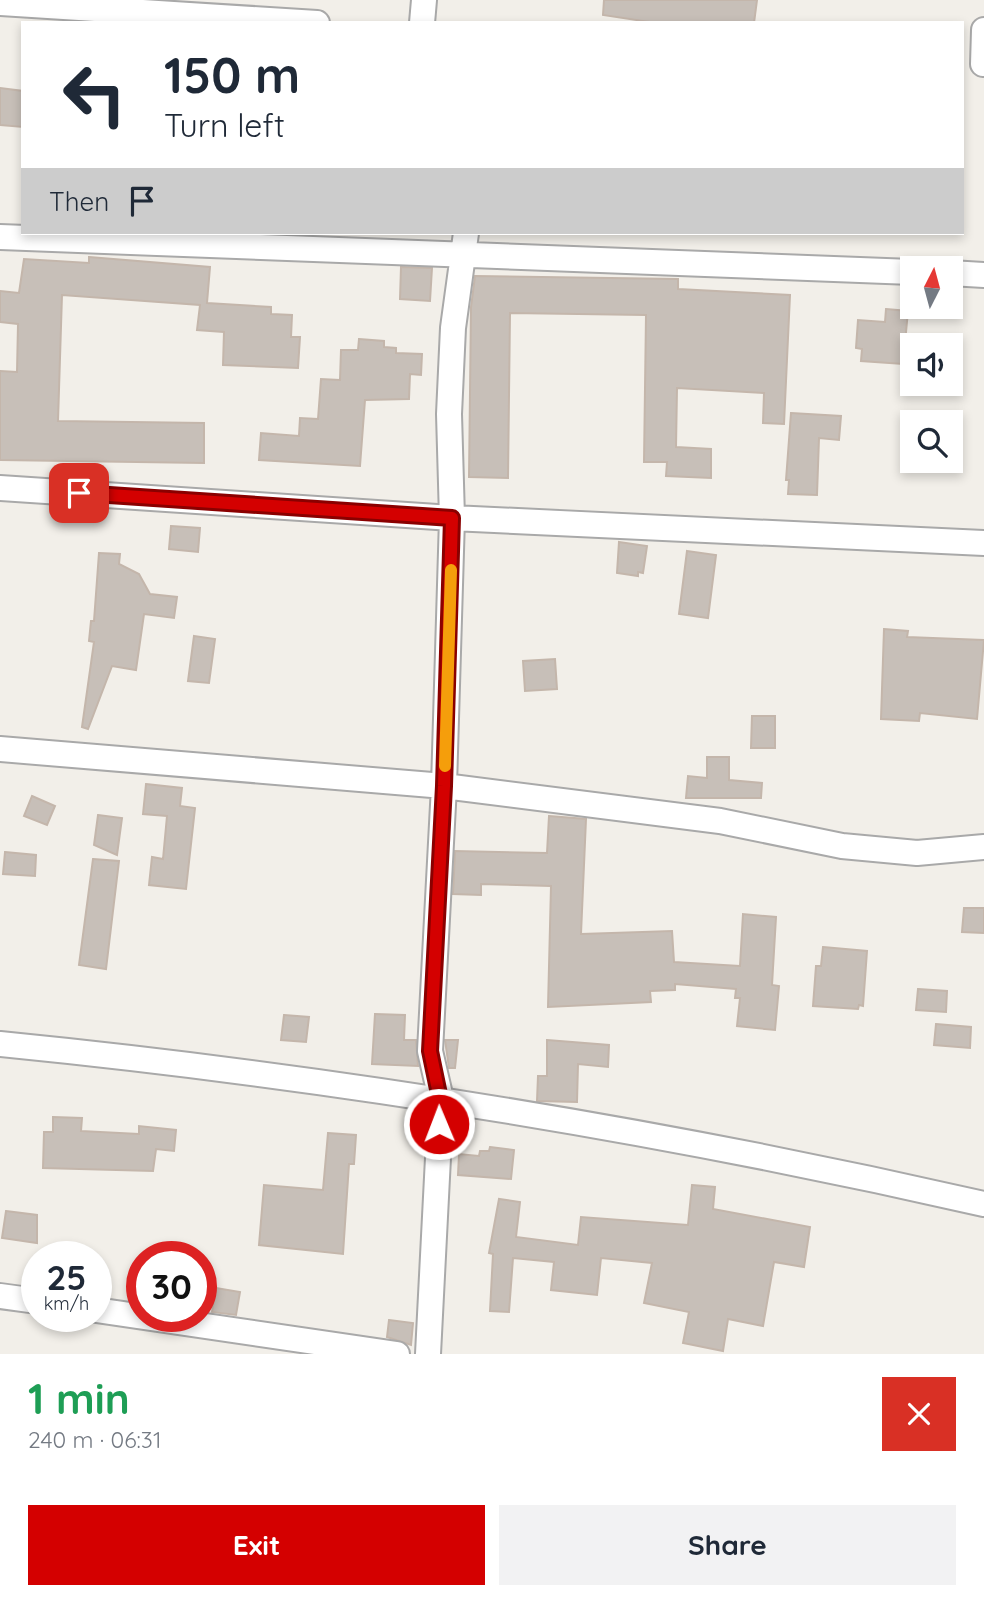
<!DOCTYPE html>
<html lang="en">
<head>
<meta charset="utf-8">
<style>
  :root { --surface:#fff; --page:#f2f2f3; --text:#1f2937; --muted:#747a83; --accent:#d40000 }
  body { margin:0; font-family:Quicksand,sans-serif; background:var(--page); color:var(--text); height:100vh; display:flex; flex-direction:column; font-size:26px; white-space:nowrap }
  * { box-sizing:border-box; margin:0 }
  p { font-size:23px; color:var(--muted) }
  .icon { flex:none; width:38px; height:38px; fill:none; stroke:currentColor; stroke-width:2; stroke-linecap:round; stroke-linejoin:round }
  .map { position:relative; height:1354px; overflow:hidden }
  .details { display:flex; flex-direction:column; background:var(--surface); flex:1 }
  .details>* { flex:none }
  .guide { position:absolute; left:21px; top:21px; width:943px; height:214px; border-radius:0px; box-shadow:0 4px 10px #0003; background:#fff; color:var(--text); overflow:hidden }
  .needle { width:46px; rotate:6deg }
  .tools { position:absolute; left:900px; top:256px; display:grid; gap:14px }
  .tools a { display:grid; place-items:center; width:63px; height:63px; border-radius:0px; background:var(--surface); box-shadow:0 4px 10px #0003; font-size:35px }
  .speed { position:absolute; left:21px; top:1241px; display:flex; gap:14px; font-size:35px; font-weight:700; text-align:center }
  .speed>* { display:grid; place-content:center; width:91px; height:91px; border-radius:50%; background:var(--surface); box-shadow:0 4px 10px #0003; line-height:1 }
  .speed small { font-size:18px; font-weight:400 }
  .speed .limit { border:10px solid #d22; background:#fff; color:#111 }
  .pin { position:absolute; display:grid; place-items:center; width:60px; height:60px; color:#fff; margin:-30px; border-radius:14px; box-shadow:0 4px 10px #0006 }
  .me { position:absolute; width:77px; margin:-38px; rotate:359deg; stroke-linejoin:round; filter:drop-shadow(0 0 5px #0008) }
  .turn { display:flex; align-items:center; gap:24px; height:147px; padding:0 28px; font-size:32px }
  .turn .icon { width:91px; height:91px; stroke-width:2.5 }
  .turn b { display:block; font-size:49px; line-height:60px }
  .then { display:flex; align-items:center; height:66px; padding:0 28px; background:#0003; gap:14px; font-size:26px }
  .round { display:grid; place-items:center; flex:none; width:74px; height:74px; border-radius:0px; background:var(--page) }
  .head { display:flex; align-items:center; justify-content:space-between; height:119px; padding:0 28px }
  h1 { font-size:42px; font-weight:700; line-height:52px; color:#1e9e55 }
  .button { display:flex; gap:14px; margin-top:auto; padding:14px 28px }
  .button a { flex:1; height:80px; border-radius:0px; background:var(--accent); color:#fff; font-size:28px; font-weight:700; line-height:80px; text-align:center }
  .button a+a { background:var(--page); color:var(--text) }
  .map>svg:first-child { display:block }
</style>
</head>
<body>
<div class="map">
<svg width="984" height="1354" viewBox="0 0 984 1354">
  <rect width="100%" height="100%" fill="#f2efe9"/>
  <path fill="#c7bfb8" stroke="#c4b6ab" stroke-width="2" d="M604,0h153l-3,23h-98l-53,-8z
    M0,88l23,3v36l-23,-2z
    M89,257l121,10 -3,36 64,4v7l21,1 -1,22h9l-2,31 -75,-3 1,-33 -27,-2 3,-25 -138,-10 -4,126 146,2v40l-204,-3v-89l17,1 1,-48 -18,-2v-31l19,2 5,-34 65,4z
    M401,267l31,1 -2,33 -30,-2z
    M475,276l203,3v10l112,6 -6,129 -21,-1 1,-30 -87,-5 -1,59 35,2v29l-45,-2 1,-14h-23l2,-147 -136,-2 -2,165 -39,-1 2,-170z
    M886,309l22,2 -5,53 -42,-3 1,-12 -6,-1 2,-28 27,2z
    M359,339l25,2v6l12,1v5l26,1 -1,21 -11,-1 -1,25 -44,1 -5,66 -101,-6 2,-27 38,3 1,-18 18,1 3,-40 19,1 1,-30h17z
    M791,413l50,3 -2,24 -20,-2 -2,57 -29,-1 1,-14h-3z
    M171,526l29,2 -2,24 -29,-3z
    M619,542l28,4 -4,27 -5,-1v4l-21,-3z
    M687,551l29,4 -8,63 -29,-4z
    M99,553l21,1 -1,10 20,10 11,20 27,3 -3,21 -30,-4 -8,56 -24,-4 -24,63 -6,-2 12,-85 -5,-1 2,-20h3z
    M884,629l24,2 -1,6 77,3 -7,79 -57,-6 -1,8 -38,-2z
    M194,636l21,3 -6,44 -21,-2z
    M555,659l2,30 -32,2 -2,-30z
    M752,716h23v32h-24z
    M707,757h22v23l33,3 -1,15h-75l2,-22 19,2z
    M146,784l36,4 -2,18 15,2 -9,81 -37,-4 3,-28 11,2 4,-43 -24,-2z
    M32,796l23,10 -8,19 -23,-9z
    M98,815l24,3 -5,37 -23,-10z
    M549,816l37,3 -5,115 91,-3 2,31 66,4 3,-52 33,3 -4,68 7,1 -4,44 -38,-4 3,-28h-5l1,-9 -61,-5v6l-25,1 1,11 -103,5 3,-121 -70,-2v11l-28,-1 2,-43 92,2z
    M5,852l31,3 -1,21 -32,-2z
    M93,859l26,2 -13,108 -27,-4z
    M964,908h20v25l-22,-1z
    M823,947l44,4 -4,55 -4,-1 -1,4 -45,-3 3,-40h5z
    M918,989l29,2 -1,21 -30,-2z
    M375,1014l30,1 -1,25h12l2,26 -46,-2z
    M284,1015l25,2 -3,25 -25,-2z
    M936,1024l35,3 -1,21 -36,-3z
    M445,1040h13l-3,28h-6z
    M547,1040l62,5 -1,22 -30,-3 -1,38 -40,-1 1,-25h9z
    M53,1117l29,1 -1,13 58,3v-8l37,4 -2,21 -18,-2 -3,22 -110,-3 1,-36h9z
    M328,1133l28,2 -2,29h-5l-6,90 -84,-9 5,-60 59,5z
    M490,1147l24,3 -3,29 -53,-4 1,-21 20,2 1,-5h9z
    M692,1185l23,2 -2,22 97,18 -6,40 -30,-5 -11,64 -35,-7 -5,32 -40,-8 6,-31 -45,-9 8,-40 -51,-5 -4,37 -46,-5 3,-28 -41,-4 -4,54 -19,-1 3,-57 -4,-1 10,-54 21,3 -4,35 62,8 3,-28 107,8z
    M6,1211l31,4v28l-35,-5z
    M216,1288l24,4 -4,23 -24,-3z
    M389,1320l24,3 -2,22 -24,-8z"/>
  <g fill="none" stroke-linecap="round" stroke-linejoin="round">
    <g stroke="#a9a9a9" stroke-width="28">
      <path id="minor" d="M0,3l317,20
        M422,23l2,-23
        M983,64l1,-34
        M0,237l912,35
        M950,273l34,2
        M0,488l452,30 532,25
        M0,749l444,37 276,35 122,25 75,7 67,-6
        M0,1044c331,33 660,86 984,160
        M0,1296l37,5
        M96,1310l301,44
        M428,1354l13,-255 -11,-48 14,-265 8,-268 -3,-104 4,-86 13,-95"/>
    </g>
    <use href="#minor" stroke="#fff" stroke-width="24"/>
  </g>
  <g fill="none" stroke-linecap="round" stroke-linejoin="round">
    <g stroke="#8a0000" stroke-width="18">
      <path id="route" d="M79,493l373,25 -8,268 -14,265 10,48 -1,25"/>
    </g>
    <use href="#route" stroke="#d40000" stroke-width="12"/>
    <path stroke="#f59e0b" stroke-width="12" d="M445,766l6,-196"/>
  </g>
</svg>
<div class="tools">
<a><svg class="needle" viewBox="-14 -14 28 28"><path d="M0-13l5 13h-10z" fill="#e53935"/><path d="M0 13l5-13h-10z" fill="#747a83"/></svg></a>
<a><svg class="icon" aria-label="sound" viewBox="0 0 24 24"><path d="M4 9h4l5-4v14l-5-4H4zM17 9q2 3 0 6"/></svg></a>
<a><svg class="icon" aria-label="search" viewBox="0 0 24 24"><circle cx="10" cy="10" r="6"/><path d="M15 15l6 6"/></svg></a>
</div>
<div class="speed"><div>25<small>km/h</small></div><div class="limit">30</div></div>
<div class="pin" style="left:79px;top:493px;background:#d93025"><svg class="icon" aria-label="arrive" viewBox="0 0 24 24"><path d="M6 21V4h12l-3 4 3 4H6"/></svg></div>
<svg class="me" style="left:439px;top:1124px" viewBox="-20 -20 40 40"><circle r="17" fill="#d40000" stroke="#fff" stroke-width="3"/><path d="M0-11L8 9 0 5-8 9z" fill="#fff"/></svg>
<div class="guide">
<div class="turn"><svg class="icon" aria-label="left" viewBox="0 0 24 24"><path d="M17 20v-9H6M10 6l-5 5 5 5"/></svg><div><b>150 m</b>Turn left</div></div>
<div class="then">Then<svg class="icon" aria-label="arrive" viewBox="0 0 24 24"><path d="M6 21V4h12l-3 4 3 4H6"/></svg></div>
</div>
</div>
<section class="details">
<div class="head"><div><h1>1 min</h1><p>240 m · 06:31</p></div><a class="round" style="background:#d93025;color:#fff"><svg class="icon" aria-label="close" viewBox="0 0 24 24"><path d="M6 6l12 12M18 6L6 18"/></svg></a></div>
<div class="button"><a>Exit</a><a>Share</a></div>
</section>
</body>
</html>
